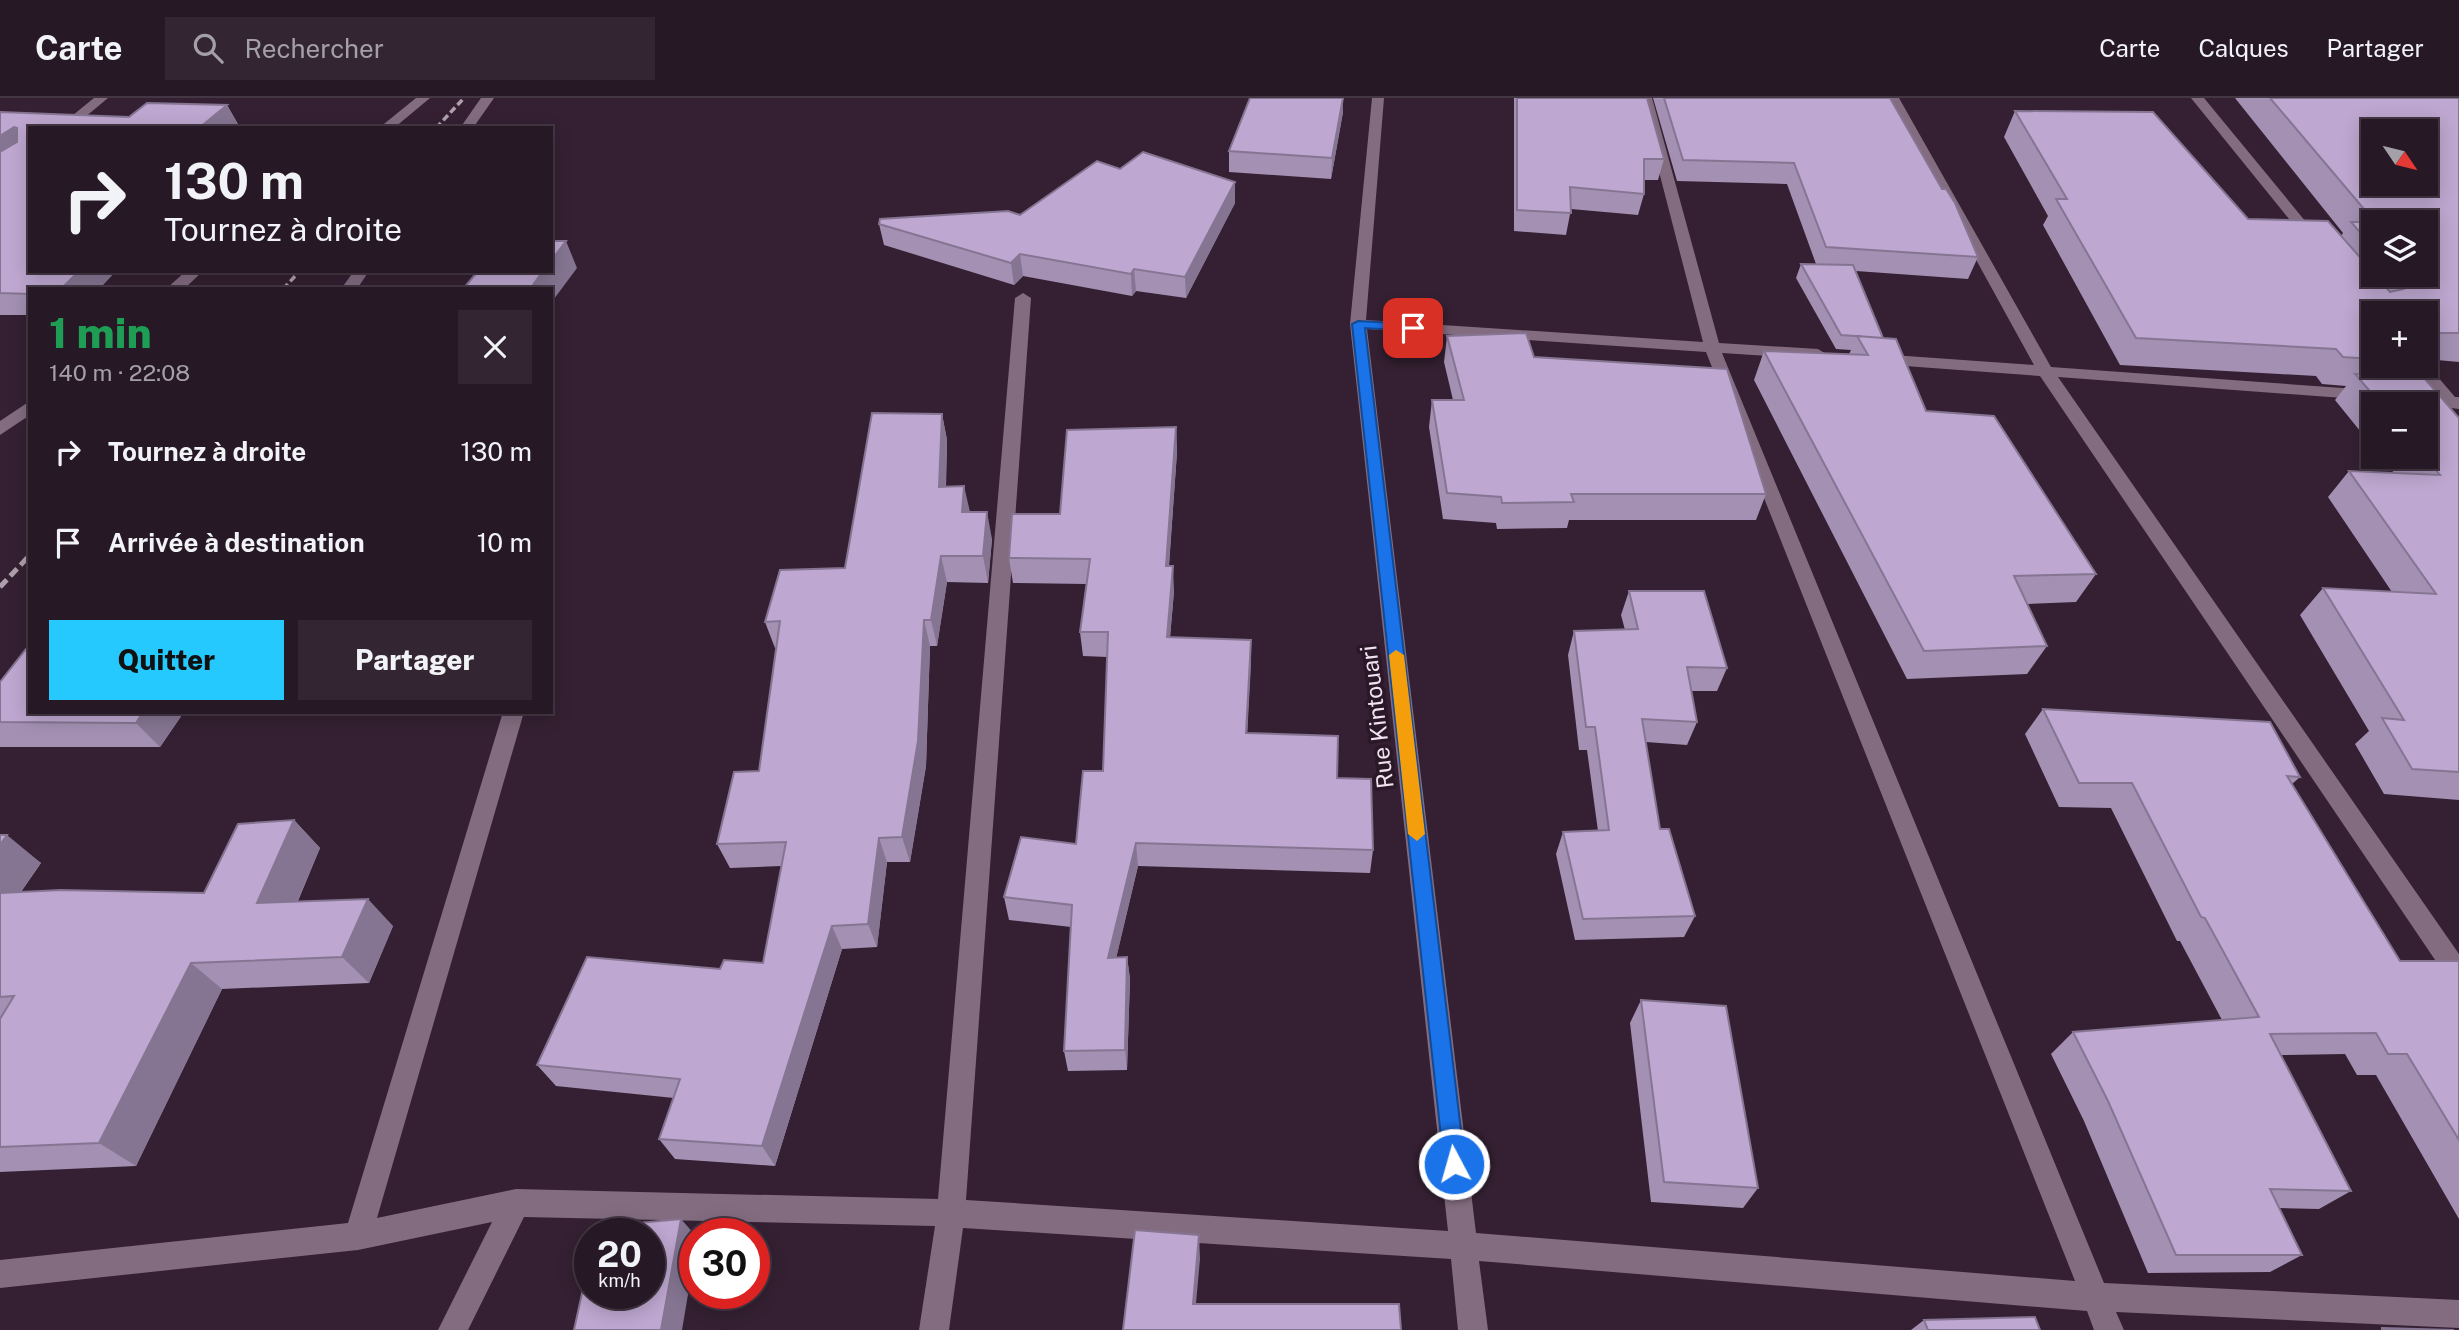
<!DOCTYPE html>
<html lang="fr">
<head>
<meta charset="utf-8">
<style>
  :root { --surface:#271826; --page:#332532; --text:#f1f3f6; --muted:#a4a0a7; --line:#433743; --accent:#26c9fe }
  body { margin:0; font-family:"Public Sans",sans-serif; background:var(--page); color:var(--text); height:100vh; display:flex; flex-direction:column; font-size:26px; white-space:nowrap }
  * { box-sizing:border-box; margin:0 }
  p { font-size:23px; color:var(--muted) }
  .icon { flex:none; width:38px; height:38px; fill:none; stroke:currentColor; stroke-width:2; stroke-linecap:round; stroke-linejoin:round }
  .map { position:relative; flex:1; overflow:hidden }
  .side { position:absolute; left:28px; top:189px; width:525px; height:427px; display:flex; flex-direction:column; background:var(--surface); border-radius:0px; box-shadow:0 4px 18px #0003,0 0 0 2px var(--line) }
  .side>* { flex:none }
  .guide { position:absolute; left:28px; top:28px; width:525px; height:147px; border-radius:0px; box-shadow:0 4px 18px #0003,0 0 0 2px var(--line); background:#271826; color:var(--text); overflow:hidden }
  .needle { width:46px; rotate:125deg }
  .fabs { position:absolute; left:2361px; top:21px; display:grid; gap:14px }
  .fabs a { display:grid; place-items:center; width:77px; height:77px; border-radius:0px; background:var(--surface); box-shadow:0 4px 18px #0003,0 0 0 2px var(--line); font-size:35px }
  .speed { position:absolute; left:574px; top:1120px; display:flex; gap:14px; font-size:35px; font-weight:700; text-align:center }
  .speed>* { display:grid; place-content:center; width:91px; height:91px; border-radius:50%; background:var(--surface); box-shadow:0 4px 18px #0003,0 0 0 2px var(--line); line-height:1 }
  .speed small { font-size:18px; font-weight:400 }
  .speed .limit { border:10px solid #d22; background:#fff; color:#111 }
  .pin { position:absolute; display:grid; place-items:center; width:60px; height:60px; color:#fff; margin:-30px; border-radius:14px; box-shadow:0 4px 10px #0006 }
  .me { position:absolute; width:77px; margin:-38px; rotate:354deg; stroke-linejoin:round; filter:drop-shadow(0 0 5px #0008) }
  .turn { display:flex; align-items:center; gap:24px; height:147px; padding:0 21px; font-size:32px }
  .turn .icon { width:91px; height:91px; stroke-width:2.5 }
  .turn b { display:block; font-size:49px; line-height:60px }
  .round { display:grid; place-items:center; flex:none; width:74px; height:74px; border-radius:0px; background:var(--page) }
  .head { display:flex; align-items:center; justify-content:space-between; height:119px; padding:0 21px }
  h1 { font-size:42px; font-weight:800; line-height:52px; color:#1e9e55 }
  .cta { display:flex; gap:14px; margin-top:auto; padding:14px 21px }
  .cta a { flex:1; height:80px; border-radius:0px; background:var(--accent); color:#111; font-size:28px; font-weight:800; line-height:80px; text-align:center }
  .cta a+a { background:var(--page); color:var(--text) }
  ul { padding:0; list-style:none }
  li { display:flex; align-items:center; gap:21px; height:91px; padding:0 21px }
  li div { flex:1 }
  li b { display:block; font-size:26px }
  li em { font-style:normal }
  header { display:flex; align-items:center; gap:42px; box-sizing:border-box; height:98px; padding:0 35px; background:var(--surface); border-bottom:2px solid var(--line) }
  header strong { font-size:33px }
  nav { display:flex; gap:38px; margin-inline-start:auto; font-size:24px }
  .search { width:490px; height:63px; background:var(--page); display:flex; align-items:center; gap:18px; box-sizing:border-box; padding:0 24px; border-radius:0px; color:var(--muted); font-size:26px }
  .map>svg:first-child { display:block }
</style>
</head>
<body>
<header>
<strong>Carte</strong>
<div class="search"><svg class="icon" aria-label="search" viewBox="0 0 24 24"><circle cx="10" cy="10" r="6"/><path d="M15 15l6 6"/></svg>Rechercher</div>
<nav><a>Carte</a><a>Calques</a><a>Partager</a></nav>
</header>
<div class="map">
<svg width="2459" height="1232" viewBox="0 0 2459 1232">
  <rect width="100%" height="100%" fill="#342032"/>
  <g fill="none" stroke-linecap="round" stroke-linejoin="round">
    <path fill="#836c80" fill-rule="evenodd" d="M94,0h14l-36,30h-15z
      M416,0h14l-36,30h-15z
      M481,0h13l-21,30h-13z
      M1372,0h12l-18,222 337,22 -63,-244h12l67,245 99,6 8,5 -8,5 -96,-6 382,930 355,17v28l-343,-16 8,18h-30l-7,-19 -608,-50 9,69h-30l-7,-71 -488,-31 -14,102h-30l16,-104 -411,-9 -56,113h-30l54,-108 -134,28 -358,38v-28l348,-37 155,-511h21l-147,506 139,-29 422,10 77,-901 8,-5 8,5 -65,902 482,31 -98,-907zM1367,231l339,23 369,929 -599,-48z
      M1887,0h12l152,269 319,23 8,5 -8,5 -312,-23 401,577v31l-9,-3 -410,-606 -162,-12 -8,-5 8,-5 156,11z
      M2191,0h13l116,141v6h-10z
      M186,173h17l-19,18h-18z
      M354,173h15l-12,18h-16z
      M2426,265l29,34h4v12l-49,-6 -2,-4 2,-4h26l-24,-29h14z
      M30,303v14l-30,20v-14z"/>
    <path stroke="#ae9fad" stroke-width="3.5" stroke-dasharray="7 3.5" stroke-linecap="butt" d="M436,30l28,-30
      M283,191l17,-18"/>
    <path stroke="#ae9fad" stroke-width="5" stroke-dasharray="10 5" stroke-linecap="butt" d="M0,489l30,-32"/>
  </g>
  <path fill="#a390b3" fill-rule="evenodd" d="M1514,0h133l17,61 -6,21h-14v14l-6,21 -67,-6 -5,26 -52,-4z
    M1653,0h237l88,159 -10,22 -112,-8 27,67 43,73 170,163 -20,28 -49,2 20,42 -20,28 -120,5 -153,-299 10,-29 85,3 2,-4 -15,-1 -40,-71 5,-14h15l-29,-80 -110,-3z
    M2235,0h224v264l-33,-3v-46h-53v53h46l-9,11 49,41v382l-75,-6 -29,-50 14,-13 -69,-116 23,-27 69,4 -64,-95 21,-26 45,2 -13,-16h45v-53h-53v43l-38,-47 11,-14 -24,-2 -6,-8 -196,-11 -77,-140 5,-9 -44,-79 11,-26 233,108 93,17 2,-3zM2373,124l53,53h-53z
    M227,7l12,21 -3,2h-206v143h86l-17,18h-69v26h-30v-203l129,5z
    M1343,14l-12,67 -102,-7v-21z
    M1120,71l115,34 -49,95 -50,-7 -4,5 -109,-20 -9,9 -130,-40 -5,-21 141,-9z
    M1447,238l87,21 232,137 -10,26h-187l-2,8 -70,1 -1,-6 -53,-4 -14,-92 3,-27h21l-9,-38z
    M942,316l5,26 -1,47 24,25 22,27 -4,44 -41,-1 -10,64h-7l-4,120 -16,96h-23l-10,85 -35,2 -67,217 -100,-7 -16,-20 15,-41 -118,-12 -19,-21 183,-96 43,-6 18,-97 -51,2 -13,-24 42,-73 17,-123h-1l-10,-26 80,-54z
    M1176,329l1,25 -8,114 5,25 -4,46 81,3 -4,93 90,45 36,72 -3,23 -232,-7 -22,92 11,-1 3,22 -3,91 -59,1 -4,-20 7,-124 -62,-7 -5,-23 72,-53 27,-73 4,-114 -24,-1 -3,-24 6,-48 -73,-1 -4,-25 51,-44z
    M1629,493l98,77 -10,23h-26l6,31 -10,23 -41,-3 14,87 35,87 -11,21 -109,3 -19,-86 7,-22 35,-1 -11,-81h-8l-11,-95 6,-24 51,-1 -4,-15z
    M0,584l184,30 -24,35h-160z
    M2043,611l257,68 -8,7 108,177 59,1v257l-83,-144h-19l-12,-21 -64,1 70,136 -32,18 -40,-1 23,47 -32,17 -122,1 -64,-152 -33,-67 22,-22 149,-12 -42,-79h-3l-66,-133 -52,-1 -34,-73z
    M294,722l26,28 -22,53 95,25 -24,57 -147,6 -86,177 -136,6v-337l41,28 -20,29 183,1z
    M1641,902l117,188 -15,20 -92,-6 -21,-179z
    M1924,1222l116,10h-129z"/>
  <path fill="#857592" d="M1343,0v14l-12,67 1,-21z
    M227,7l12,21 -3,2h-37z
    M14,29l15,21 -29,18v-30z
    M1235,84v21l-49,95 -1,-21z
    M566,143l11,27 -26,35v-14h-21l13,-18h8v-10z
    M1020,156l3,22 -9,9 -3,-22z
    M1134,171l2,22 -4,5 -1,-22z
    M79,173h37l-17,18h-38z
    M942,316l5,26 -2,73 -6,-26z
    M1176,329l1,25 -10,139 -1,-25z
    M964,388l6,26h-8z
    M987,414l5,27 -4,44 -5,-27z
    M941,458l6,26 -10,64 -6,-26z
    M1173,468l1,25 -6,71 -1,-25z
    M924,522l6,26 -4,120 -16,96 -8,-25z
    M1251,542v25l-5,92v-24z
    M143,614h41l-24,35 -24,-24z
    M294,722l26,28 -35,82 -28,-27z
    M7,737l34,28 -41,58v-76z
    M879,740l8,24 -10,85 -9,-23z
    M1136,745l2,23 -27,114 -3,-22z
    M368,801l25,27 -24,57 -27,-26z
    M832,828l10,23 -67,217 -13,-20z
    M1127,859l3,22 -3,91 -2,-20z
    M191,865l31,26 -86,177 -37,-23z
    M681,1121l14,16v18l-13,77h-21z
    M1199,1137l1,24 -6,67 -1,-22z"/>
  <path fill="#bea7d0" stroke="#857592" stroke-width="2" fill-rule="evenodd" d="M1250,0h93l-11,60 -103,-7z
    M1517,0h130l17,61h-20v35l-74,-7 1,26 -54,-3z
    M1664,0h226l52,91h4l9,14 23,54 -152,-10 -32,-84 -111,-3z
    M2270,0h189v235h-33v-20h-53v46l-30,-2 -7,-8 -200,-11 -80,-139h11l-52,-88 138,1 95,107 80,2 45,51v3h2l15,17 14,-3 1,-5 -8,-9h29v-53h-53v25l-22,-25h24zM2373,33h53v53h-53z
    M147,5l80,2 -28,23h-169v143h49l-18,18h-31v5l-30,-1v-141l17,-10v-14l-3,-1 -14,9v-24l129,5z
    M1143,54l92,30 -50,95 -51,-8 -3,5 -111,-20 -9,9 -132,-39 1,-5 128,-8 12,4 77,-54 23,8z
    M551,143h15l-15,20z
    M1801,166l52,1 30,73 -42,-3z
    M478,173h65l-13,18h-67z
    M1526,235l8,24 193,12 39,125h-195l3,8 -72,1 -1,-6 -54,-4 -15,-93h32l-17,-64z
    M1857,238l39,3 30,72 68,5 102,158 -82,2 33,70 -123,5 -160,-300 104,4z
    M2426,245l6,7h-6z
    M2355,276l70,5 34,39v354l-47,-3 -30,-51 22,2 -81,-132 113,6 -87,-123 91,4 -15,-18 1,-53h-45z
    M872,315l70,1 -3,73 25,-1 -2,26h25l-4,44h-42l-10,64h-7l-6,121 -16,96 -23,1 -11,86 -36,2 -70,220 -103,-7 21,-60 -143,-14 50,-108 133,12 4,-9 39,3 23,-121 -69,2 17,-72 25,-1 21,-150 -15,1 15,-52 65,-2z
    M1176,329l-10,139h7l-6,71 84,3 -5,93 92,3 -1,42 34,1 2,71 -237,-7 -28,115 19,-1 -2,93 -61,1 8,-146 -68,-8 17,-60 55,7 7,-73h20l5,-139h-28l10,-73 -81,-1 3,-44h48l7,-84z
    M1629,493h75l23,77 -40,-1 10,55 -55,-3 18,110h9l26,87 -112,3 -20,-87 46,-2 -14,-103h-9l-12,-96 64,-2z
    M30,546v68h113l-7,11 -136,-1v-40z
    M2043,611l227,13 30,55 -13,-1 113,185h58l1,1v178l-52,-86h-19l-12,-21 -106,1 81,157 -81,-2 32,66h-126l-68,-154 -35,-69 186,-15 -54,-99 -4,-1 -69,-134h-53z
    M294,722l-37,83 111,-4 -26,58 -151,6 -92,180 -99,4v-128l14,-23 -14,1v-104l61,-3 143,3 34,-69z
    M0,737h7l-7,10z
    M1641,902l85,6 32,182 -94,-6z
    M681,1121l-20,111h-87l16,-73v36h59v-59h-54l1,-7z
    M1135,1132l64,5 -6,69h206l2,26h-278z
    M2035,1219l5,13h-112l-4,-10z
    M2382,1230l71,2h1h-72z"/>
  <path fill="#1a73e8" stroke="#114b97" stroke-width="2" d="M1358,223l55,3 6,4 -6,3 -48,-3 100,836 -3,8 -8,2 -7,-2 -3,-8 -92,-840z"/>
  <path fill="#f59e0b" d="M1396,552l8,5 21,179 -8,7 -9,-7 -19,-179z"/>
  <g text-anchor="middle" stroke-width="7" stroke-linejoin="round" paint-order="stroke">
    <g font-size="23" fill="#f0e3ef" stroke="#2a1728">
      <text transform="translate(1377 619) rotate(-97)" y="8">Rue Kintouari</text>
    </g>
  </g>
</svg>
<div class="fabs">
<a><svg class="needle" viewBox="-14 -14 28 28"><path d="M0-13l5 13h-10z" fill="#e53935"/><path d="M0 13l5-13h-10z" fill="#a4a0a7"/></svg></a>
<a><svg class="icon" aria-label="layers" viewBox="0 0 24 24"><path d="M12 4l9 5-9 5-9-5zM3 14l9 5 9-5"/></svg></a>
<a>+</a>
<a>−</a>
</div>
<div class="speed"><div>20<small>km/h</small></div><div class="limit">30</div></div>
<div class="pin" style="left:1413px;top:230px;background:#d93025"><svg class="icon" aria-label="arrive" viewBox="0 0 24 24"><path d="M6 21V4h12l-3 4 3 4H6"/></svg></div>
<svg class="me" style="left:1454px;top:1066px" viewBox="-20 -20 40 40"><circle r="17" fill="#1a73e8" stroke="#fff" stroke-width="3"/><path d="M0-11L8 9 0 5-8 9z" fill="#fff"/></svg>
<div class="guide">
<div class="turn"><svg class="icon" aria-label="right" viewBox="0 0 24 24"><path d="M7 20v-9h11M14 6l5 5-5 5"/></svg><div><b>130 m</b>Tournez à droite</div></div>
</div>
<section class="side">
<div class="head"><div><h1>1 min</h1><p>140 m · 22:08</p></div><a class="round"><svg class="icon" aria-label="close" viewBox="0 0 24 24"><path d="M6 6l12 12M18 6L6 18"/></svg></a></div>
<ul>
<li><svg class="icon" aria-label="right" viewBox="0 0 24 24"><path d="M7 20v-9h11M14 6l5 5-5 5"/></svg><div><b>Tournez à droite</b></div><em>130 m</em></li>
<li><svg class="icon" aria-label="arrive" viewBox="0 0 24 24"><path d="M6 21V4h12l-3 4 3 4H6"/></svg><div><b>Arrivée à destination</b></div><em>10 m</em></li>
</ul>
<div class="cta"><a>Quitter</a><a>Partager</a></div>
</section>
</div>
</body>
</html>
